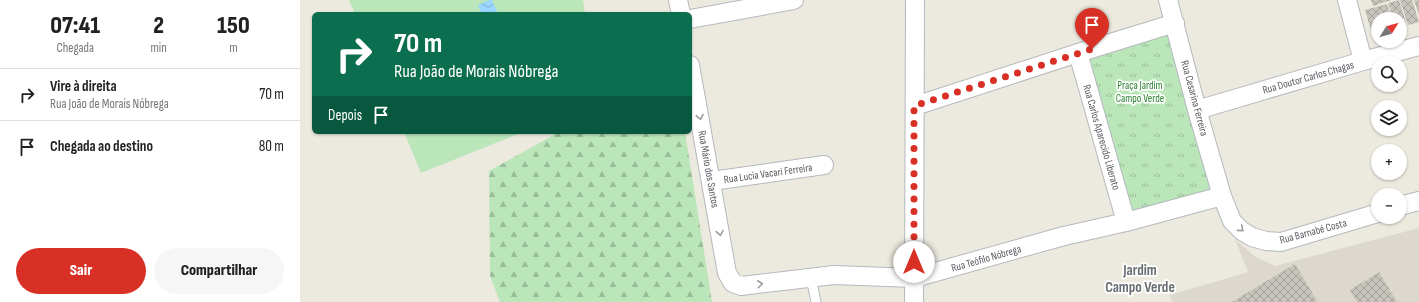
<!DOCTYPE html>
<html lang="pt">
<head>
<meta charset="utf-8">
<style>
  :root { --surface:#fff; --page:#f6f6f6; --text:#222; --muted:#767676; --line:#e0e0e0; --accent:#d93025 }
  body { margin:0; font-family:"Sofia Sans Condensed",sans-serif; background:var(--page); color:var(--text); height:100vh; display:flex; flex-direction:column; font-size:15px; white-space:nowrap }
  * { box-sizing:border-box; margin:0 }
  p { font-size:13px; color:var(--muted) }
  .icon { flex:none; width:22px; height:22px; fill:none; stroke:currentColor; stroke-width:2; stroke-linecap:round; stroke-linejoin:round }
  .map { position:relative; flex:1; overflow:hidden }
  .drawer { display:flex; flex-direction:column; background:var(--surface); width:300px }
  .drawer>* { flex:none }
  .top-card { position:absolute; left:12px; top:12px; width:380px; height:122px; border-radius:6px; box-shadow:0 1px 3px #0004; background:#0b6e4f; color:#fff; overflow:hidden }
  .needle { width:26px; rotate:53deg }
  .controls { position:absolute; left:1071px; top:12px; display:grid; gap:8px }
  .controls a { display:grid; place-items:center; width:36px; height:36px; border-radius:50%; background:var(--surface); box-shadow:0 1px 3px #0004; font-size:20px }
  .pin { position:absolute; display:grid; place-items:center; width:34px; height:34px; color:#fff; margin:-41px -17px; border-radius:50% 50% 50% 0; rotate:-45deg; box-shadow:0 0 4px #0007 }
  .pin .icon { rotate:45deg }
  .me { position:absolute; width:44px; margin:-22px; rotate:0deg; stroke-linejoin:round; filter:drop-shadow(0 0 3px #0008) }
  .turn { display:flex; align-items:center; gap:14px; height:84px; padding:0 16px; font-size:18px }
  .turn .icon { width:52px; height:52px; stroke-width:2.5 }
  .turn b { display:block; font-size:28px; line-height:34px }
  .then { display:flex; align-items:center; height:38px; padding:0 16px; background:#0003; gap:8px; font-size:15px }
  .eta { display:flex; justify-content:space-evenly; align-items:center; height:68px; text-align:center }
  .eta b { font-size:24px; font-weight:800; line-height:28px }
  .primary-button { display:flex; gap:8px; margin-top:auto; padding:8px 16px }
  .primary-button a { flex:1; height:46px; border-radius:24px; background:var(--accent); color:#fff; font-size:16px; font-weight:800; line-height:46px; text-align:center }
  .primary-button a+a { background:var(--page); color:var(--text) }
  ul { padding:0; list-style:none }
  li { display:flex; align-items:center; gap:12px; height:52px; padding:0 16px; border-top:1px solid var(--line) }
  li div { flex:1 }
  li b { display:block; font-size:15px }
  li em { font-style:normal }
  main { display:flex; flex:1; min-height:0 }
  .map>svg:first-child { display:block }
</style>
</head>
<body>
<main>
<section class="drawer">
<div class="eta">
<div><b>07:41</b><p>Chegada</p></div>
<div><b>2</b><p>min</p></div>
<div><b>150</b><p>m</p></div>
</div>
<ul>
<li><svg class="icon" aria-label="right" viewBox="0 0 24 24"><path d="M7 20v-9h11M14 6l5 5-5 5"/></svg><div><b>Vire à direita</b><p>Rua João de Morais Nóbrega</p></div><em>70 m</em></li>
<li><svg class="icon" aria-label="arrive" viewBox="0 0 24 24"><path d="M6 21V4h12l-3 4 3 4H6"/></svg><div><b>Chegada ao destino</b></div><em>80 m</em></li>
</ul>
<div class="primary-button"><a>Sair</a><a>Compartilhar</a></div>
</section>
<div class="map">
<svg width="1119" height="302" viewBox="0 0 1119 302">
  <defs>
    <pattern id="forest-firs" width="22" height="20" patternUnits="userSpaceOnUse"><rect width="22" height="20" fill="#bae6b9"/><path d="M5 1l3.5 6h-7zM16 11l3.5 6h-7z" fill="#9abe9a"/></pattern>
    <pattern id="park-tufts" width="24" height="20" patternUnits="userSpaceOnUse"><rect width="24" height="20" fill="#bae6b9"/><path d="M3 7l-1-3M5 7V3M7 7l1-3M15 17l-1-3M17 17v-4M19 17l1-3" fill="none" stroke="#9abe9a"/></pattern>
    <pattern id="water-waves" width="16" height="10" patternUnits="userSpaceOnUse"><rect width="16" height="10" fill="#9cd5ff"/><path d="M0 5q4-4 8 0t8 0" fill="none" stroke="#82b0d2"/></pattern>
    <pattern id="building-cross-hatch" width="8" height="8" patternUnits="userSpaceOnUse"><rect width="8" height="8" fill="#c7c4bc"/><path d="M0 0l8 8M0 8l8-8" fill="none" stroke="#a4a29c"/></pattern>
  </defs>
  <rect width="100%" height="100%" fill="#ece9df"/>
  <path fill="#dcd8ce" d="M1119,228v74h-247l-2,-7 78,-23 -13,-33 19,17 21,10z"/>
  <path fill="url(#forest-firs)" d="M259,132h126l27,170h-212l-10,-26 -1,-105z"/>
  <path fill="url(#park-tufts)" d="M871,29l44,164 -87,24 -46,-161z"/>
  <path fill="#bae6b9" d="M49,0h234l2,14h-230z
    M104,132h119l-102,41z"/>
  <path fill="url(#water-waves)" d="M189,0h3l6,14h-16l-4,-9z"/>
  <path fill="url(#building-cross-hatch)" d="M1071,0h20l-18,6z
    M1099,0l8,26 -7,3v-10h-7l-5,-16z
    M1100,0h12l7,22 -11,3z
    M1114,0h5v15z
    M1087,4l5,15h-14v17l-5,1 -8,-27z
    M995,264l22,37 -2,1h-83z
    M1079,272l18,30h-40l-7,-12z"/>
  <g fill="none" stroke-linecap="round" stroke-linejoin="round">
    <g stroke="#b5b8bd" stroke-width="11">
      <path id="service" d="M511,278l5,24"/>
    </g>
    <g stroke="#b5b8bd" stroke-width="20">
      <path id="minor" d="M378,0l3,14
        M868,0l29,110 25,86 10,25 10,10 10,6 14,4 15,1 97,-29
        M1047,0l16,61
        M390,19l104,-19
        M778,53l48,169
        M390,65l37,208 6,10 8,3 93,-11 80,3 150,-42 62,-14 96,-26
        M615,106l163,-53 97,-30
        M897,110l166,-49 56,-15
        M412,181l112,-16
        M1100,206l19,-5
        M614,302l1,-302"/>
    </g>
    <use href="#service" stroke="#fff" stroke-width="9"/>
    <use href="#minor" stroke="#fff" stroke-width="18"/>
  </g>
  <defs><path id="oneway-chevron" d="M-2-3.5L2.5 0L-2 3.5" fill="none" stroke-width="1.6" stroke-linecap="round" stroke-linejoin="round"/></defs>
  <g stroke="#9b9da0">
    <use href="#oneway-chevron" transform="translate(400 117) rotate(79)"/>
    <use href="#oneway-chevron" transform="translate(941 229) rotate(40)"/>
    <use href="#oneway-chevron" transform="translate(420 233) rotate(80)"/>
    <use href="#oneway-chevron" transform="translate(460 284) rotate(-6)"/>
  </g>
  <g fill="none" stroke-linecap="round" stroke-linejoin="round">
    <path stroke="#d93025" stroke-width="7" stroke-dasharray="0 12.6" d="M614,262v-156l178,-57"/>
  </g>
  <g text-anchor="middle" stroke-width="3.5" stroke-linejoin="round" paint-order="stroke">
    <g font-size="11" fill="#585c61" stroke="#fff">
      <text transform="translate(1008 77) rotate(-16)" y="4">Rua Doutor Carlos Chagas</text>
      <text transform="translate(895 98) rotate(75)" y="4">Rua Cesarina Ferreira</text>
      <text transform="translate(802 137) rotate(74)" y="4">Rua Carlos Aparecido Liberato</text>
      <text transform="translate(409 169) rotate(80)" y="4">Rua Mário dos Santos</text>
      <text transform="translate(468 173) rotate(-8)" y="4">Rua Lucia Vacari Ferreira</text>
      <text transform="translate(1013 231) rotate(-15)" y="4">Rua Barnabé Costa</text>
      <text transform="translate(686 258) rotate(-16)" y="4">Rua Teófilo Nóbrega</text>
    </g>
    <g font-size="11" fill="#2f8232" stroke="#fff">
      <text x="840" y="89">Praça Jardim<tspan x="840" dy="13">Campo Verde</tspan></text>
    </g>
    <g font-size="15" font-weight="bold" fill="#696e73" stroke="#fff">
      <text x="840" y="275">Jardim<tspan x="840" dy="17">Campo Verde</tspan></text>
    </g>
  </g>
</svg>
<div class="controls">
<a><svg class="needle" viewBox="-14 -14 28 28"><path d="M0-13l5 13h-10z" fill="#e53935"/><path d="M0 13l5-13h-10z" fill="#767676"/></svg></a>
<a><svg class="icon" aria-label="search" viewBox="0 0 24 24"><circle cx="10" cy="10" r="6"/><path d="M15 15l6 6"/></svg></a>
<a><svg class="icon" aria-label="layers" viewBox="0 0 24 24"><path d="M12 4l9 5-9 5-9-5zM3 14l9 5 9-5"/></svg></a>
<a>+</a>
<a>−</a>
</div>
<div class="pin" style="left:792px;top:49px;background:#d93025"><svg class="icon" aria-label="arrive" viewBox="0 0 24 24"><path d="M6 21V4h12l-3 4 3 4H6"/></svg></div>
<svg class="me" style="left:614px;top:262px" viewBox="-20 -20 40 40"><circle r="19" fill="#fff"/><path d="M0-13L10 11 0 6-10 11z" fill="#d93025"/></svg>
<div class="top-card">
<div class="turn"><svg class="icon" aria-label="right" viewBox="0 0 24 24"><path d="M7 20v-9h11M14 6l5 5-5 5"/></svg><div><b>70 m</b>Rua João de Morais Nóbrega</div></div>
<div class="then">Depois<svg class="icon" aria-label="arrive" viewBox="0 0 24 24"><path d="M6 21V4h12l-3 4 3 4H6"/></svg></div>
</div>
</div>
</main>
</body>
</html>
